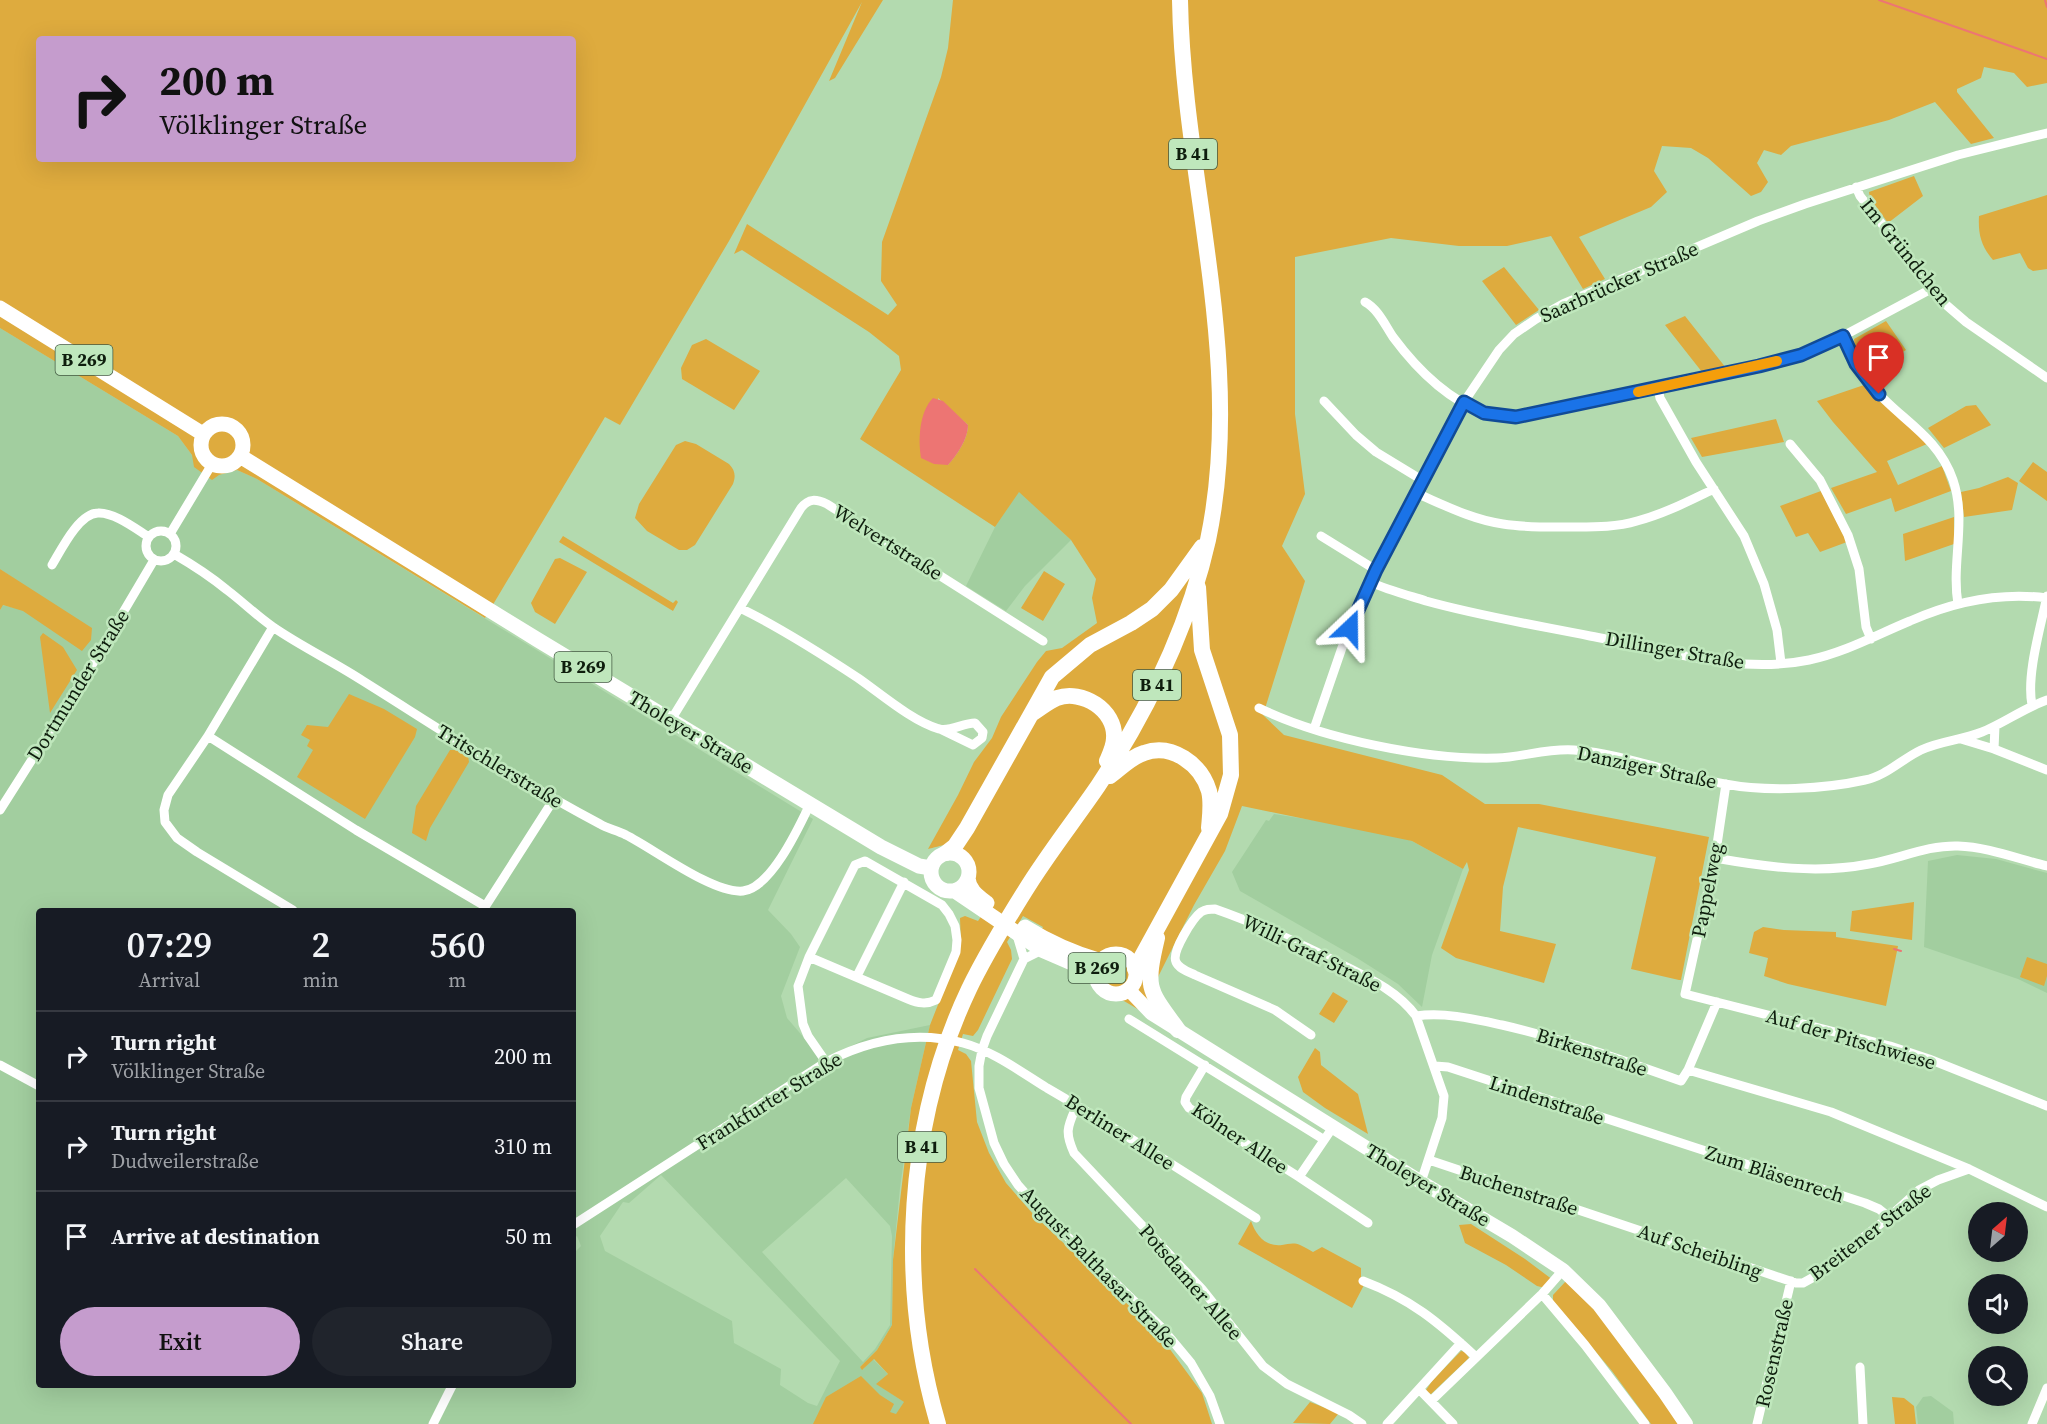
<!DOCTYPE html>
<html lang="en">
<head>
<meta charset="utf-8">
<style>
  :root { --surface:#171b24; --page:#20242c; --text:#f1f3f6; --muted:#9ea1a6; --line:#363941; --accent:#c59ccd }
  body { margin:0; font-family:"Source Serif 4",serif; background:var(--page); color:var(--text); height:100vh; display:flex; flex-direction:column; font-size:22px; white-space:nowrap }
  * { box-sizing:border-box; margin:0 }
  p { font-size:20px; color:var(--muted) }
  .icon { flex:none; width:33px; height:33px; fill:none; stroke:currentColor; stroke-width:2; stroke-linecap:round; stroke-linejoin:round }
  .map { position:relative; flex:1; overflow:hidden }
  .drawer { position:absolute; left:36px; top:908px; width:540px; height:480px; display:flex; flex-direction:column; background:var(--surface); border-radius:6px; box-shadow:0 6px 24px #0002 }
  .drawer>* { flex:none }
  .banner { position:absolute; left:36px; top:36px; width:540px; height:126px; border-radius:6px; box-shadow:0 6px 24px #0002; background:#c59ccd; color:#111; overflow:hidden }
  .needle { width:39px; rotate:28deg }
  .controls { position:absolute; left:1968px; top:1202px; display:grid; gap:12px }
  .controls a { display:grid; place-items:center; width:60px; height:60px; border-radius:50%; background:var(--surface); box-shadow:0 6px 24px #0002; font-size:30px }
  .pin { position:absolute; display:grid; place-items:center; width:51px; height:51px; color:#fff; margin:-62px -26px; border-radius:50% 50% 50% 0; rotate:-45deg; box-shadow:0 0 6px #0007 }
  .pin .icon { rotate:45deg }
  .me { position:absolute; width:66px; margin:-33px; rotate:23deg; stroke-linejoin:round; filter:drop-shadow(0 0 4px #0008) }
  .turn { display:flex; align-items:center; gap:21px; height:126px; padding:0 24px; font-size:27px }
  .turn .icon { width:78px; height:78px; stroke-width:2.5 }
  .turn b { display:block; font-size:42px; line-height:51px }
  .eta { display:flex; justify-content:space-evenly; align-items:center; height:102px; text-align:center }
  .eta b { font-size:36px; font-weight:600; line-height:42px }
  .primary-button { display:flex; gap:12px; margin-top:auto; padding:12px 24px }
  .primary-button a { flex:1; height:69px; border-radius:36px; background:var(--accent); color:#111; font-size:24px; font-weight:600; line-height:69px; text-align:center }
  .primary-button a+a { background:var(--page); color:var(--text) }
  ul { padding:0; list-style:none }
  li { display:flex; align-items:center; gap:18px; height:90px; padding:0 24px; border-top:2px solid var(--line) }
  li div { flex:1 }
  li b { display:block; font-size:22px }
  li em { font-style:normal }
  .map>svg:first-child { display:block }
</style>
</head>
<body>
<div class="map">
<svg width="2047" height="1424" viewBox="0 0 2047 1424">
  <rect width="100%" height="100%" fill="#b3daaf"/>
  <path fill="#a2ce9f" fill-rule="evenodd" d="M0,328l178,108 14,19 27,20 18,-5 20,9 556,340 -45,91 23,24 9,13 -19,49 6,22 36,42 44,-22 63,-13 -19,83 -11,80 -7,72 -1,65 -15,25 -17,17 3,2 10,-10 15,15 -11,10 27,18 2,22h-906v-814l2,-5 21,5 25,16 -26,-42 -22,-15zM39,910h534v329l4,-3 4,10 -8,8v130h-534zM661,1175l179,186 -23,45 -9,-3 -28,-18 1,-16 -47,-26 -2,-22 -127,-70 -5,-15 23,-34 6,1zM846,1178l44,48 2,10 -2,89 -15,24 -12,13 -101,-110z
    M1019,491l52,49 -46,46 -19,25 -40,-25 29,-59z
    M1274,814l101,16 37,11 51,28 -31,86 -10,52 -24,-23 -41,-26 -117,-67 -8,-19 34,-52 3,1z
    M1957,855l39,4 51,14v120l-29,-14 -94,-32 4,-86z
    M1931,1396l22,16 1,12h-36l-2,-17 7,-10z"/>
  <path fill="#deab3e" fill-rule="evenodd" d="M0,0h883l-48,78 -6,3 33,-79 -133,239 -109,184 -15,-8 -120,201 -228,-139 -20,-9 -18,5 -7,5 -18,-13 -2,-12 -14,-19 -178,-108zM39,39h534v120h-534z
    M953,0h1094v83l-20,4 -13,-14 -30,-6 -3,11 -24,11v3l37,46 -23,6 -36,-42 -46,18 -98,26 -10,9 -17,-5 -7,13 11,19 -7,10 -10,4 -43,-38 -17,-10 -29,-2 -8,25 13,21 -16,15 -72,30 26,42 -22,10 -32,-53 -44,10h-48l-68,-8 -96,19v157l10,80 -23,52 23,35 -42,134 21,20 158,40 43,29h54l170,33 -28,143h-2l-48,-11 25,-112 -138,-30 -15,60 -3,44 56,13 -12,39 -88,-25 -15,-10 28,-78 -2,-8 -4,7 -51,-28 -170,-35 -17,45 -31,54 -53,106 -109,-64 11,-20 -20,-11 -16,26 4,8 1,9 -34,71 -5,6 -10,-2 -5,16 8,4 5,7 6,61 12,31 17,30 27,31 125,119 44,60 10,31h-399l13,-27 35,-21 19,19 14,9 -4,8 6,2 8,-12 -28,-18 12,-10 -14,-15 -12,11 -2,-3 17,-17 15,-25 1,-65 18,-152 19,-83 28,-71 3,-11 -1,-25 5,-2 13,5 14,-21 -17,-17c0,-17 -7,-37 -28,-38 -6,0 -14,3 -19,4l30,-54 16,-33 18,-24 9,-21 36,-55 9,-11 16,-3 35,-25 -5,-25 4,-19 -25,-39 -52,-48 -24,35 -135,-88 41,-69 -2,-14 -30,-24 -127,-82 -8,4 13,-30 141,91 9,-10 -16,-24 1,-39 59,-165 7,-29zM938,398l30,27c0,14 -11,30 -20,40z
    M1914,176l9,20 -35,27 -18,-25 -1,-6z
    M2047,195v74l-14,2 -5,-3 -8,-15 -27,7c-12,-14 -15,-26 -14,-44z
    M1504,267l35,43 -23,15 -34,-44z
    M1685,316l41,52 -24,4 -37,-47z
    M1886,321l20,29 -38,23 -13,-22 -1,-12z
    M706,339l54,32 -26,39 -52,-31 -1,-11 11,-23z
    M1864,385c19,22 44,37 63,59l-40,17 11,24 44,-19 9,25 -56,21 -4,-14 -45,16 -15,-26 46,-16 -44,-50 -16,-21z
    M1976,405l15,20 -47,23 -16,-20 38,-22z
    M1776,419l8,23 -82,15 -11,-19z
    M685,441l11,3 33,20c6,6 7,12 4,20l-38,61 -8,5h-8l-32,-19 -12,-13 4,-14 37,-59z
    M2033,462l14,10v29l-28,-20z
    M2008,477l10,6 -6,27 -48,7 -3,-25 18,-4z
    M1821,491l26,51 -27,10 -12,-19 -12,4 -16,-31z
    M1954,517v27l-49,17 -2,-27z
    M563,536l110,67 3,-3 2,2 -5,9 -114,-69z
    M560,558l27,14 -32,52 -20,-12 -4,-9 24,-44z
    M0,569l92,59 -1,12 -9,11 -59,-40 -20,-6 -3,5z
    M1044,571l21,13 -22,37 -22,-13z
    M43,633l20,14 14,23 -27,43 -10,-76z
    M349,694l35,15 33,20 -2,8 -50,82 -68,-42 16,-27 -6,-4 3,-6 -9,-5 6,-10 21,2z
    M450,750h8l10,6 1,6 -39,66 -4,13 -14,-8 4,-27z
    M1914,902l-2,38 -62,-9 2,-20z
    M1763,927l21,3 52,2v5l62,9 -12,60 -98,-22 -24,-8 4,-18 -19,-5 5,-21z
    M2027,957l20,7v12l-3,10 -24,-9z
    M1333,992l15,9 -14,22 -15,-9z
    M1315,1048l5,4 1,13 37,29 10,40 -43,-26 -22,-16 -5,-15z
    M1251,1221c5,14 14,26 31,24 6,-1 12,-3 18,0 5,2 9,5 13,7l9,-5 39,21v12l3,5 -12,23 -114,-64z
    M1471,1224l54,35 28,21 -8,8 -8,-2 -31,-21 -41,-22 -6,-18z
    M1566,1281l27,25 89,118h-31l-39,-53 -59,-70v-6z
    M1461,1351l4,1 4,6 -38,36 -4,-1 -1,-3 6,-9z
    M1892,1397l12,1 10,8 2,18h-21z
    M1310,1402l29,11 -9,11 -37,-1z"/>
  <path fill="#ed7573" d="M933,398l10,3 25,24c0,14 -11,30 -20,40l-14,-1 -13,-6c-3,-18 -2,-46 12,-60z"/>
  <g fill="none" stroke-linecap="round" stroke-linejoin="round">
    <path stroke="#ed7573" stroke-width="2" d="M1879,0l168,59
      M2045,0l2,7
      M1894,949l7,2
      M975,1269l156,155"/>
    <path stroke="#fff" stroke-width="9" d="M1856,187l4,9 84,107 22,19 81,56
      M1365,302c13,7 20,23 28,35 23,31 54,62 91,76 10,4 22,4 32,4l243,-50 42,-12 42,-19 88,-47
      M1843,336c8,17 15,34 27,48 28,35 67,50 83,96 14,41 -2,83 5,124
      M1658,388l2,10 36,64 48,74 20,48 13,46 4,33
      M1324,401l32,34 20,17 46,28
      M1790,444l30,36 28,55 11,34 7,58 5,12
      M1416,493c28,12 57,27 87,31 25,4 49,3 74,3 20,0 40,0 60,-6 27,-7 52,-20 77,-32
      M146 546a15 15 0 1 1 30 0a15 15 0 1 1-30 0Z
      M170,534l42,-70
      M1321,536l55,34
      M174,554c19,11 36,22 53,36 16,12 30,26 46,37 29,20 61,35 90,54 78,49 155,100 237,143 8,5 17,6 26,11 28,14 87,59 117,56 28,-3 56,-64 67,-87
      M52,565c9,-15 27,-52 46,-52 16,-1 38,16 51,24
      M1370,582c18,8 37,13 56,19 54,15 109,24 164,35 71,13 147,39 219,24 37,-8 67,-25 101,-39 43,-19 90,-29 137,-23
      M740,608c41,20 80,45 118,70 23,16 54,43 81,51 11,3 24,-6 36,-6l8,9 -1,6 -9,7 -33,-16
      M273,627l-65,109 -40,59 -4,15 1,12 12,16 20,14 96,58
      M2032,705c-6,-30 9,-79 15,-109
      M1259,708c64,31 167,52 238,50 26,-1 51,-10 77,-8 52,4 100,25 151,34 41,8 100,5 140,-4 21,-4 37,-21 56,-30 19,-9 41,-10 61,-18 22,-9 42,-24 65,-32
      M671,720l130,-212c8,-10 15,-9 26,-4l216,137
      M1314,729l31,-90 16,-38 103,-199 35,-52 15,-16 22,-15 27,-15 195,-83 47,-17 153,-49 89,-22
      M208,736l148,94 129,76
      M1961,739l33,10 53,21
      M1994,749l1,-23
      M1726,784l-11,74 -30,136 205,52 39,13 118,47
      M0,810l92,-145 62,-105
      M1715,858c51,9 103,16 154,6 30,-5 58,-19 89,-18 30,1 60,13 89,20
      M483,910l71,-111
      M1016,932l8,27
      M1042,950l-18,9 -37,77 -5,14 -3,16v22l15,55 10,21 14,21 24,27 119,115 30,36 19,33 10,28
      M809,957l99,42c10,4 18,6 28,1l20,-48 1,-12 -2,-14 -6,-12 -7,-9 -77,-44 -10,4 -46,92 -11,29 5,38 5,12 18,26
      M857,976l47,-94
      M1416,1016c29,-4 58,3 86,9 61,14 120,35 179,56l7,-11 29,-68
      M1129,1019l194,120
      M1311,1035l-36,-25 -80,-35c-6,-3 -16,-6 -19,-13 -5,-10 17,-44 25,-50 5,-3 8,-3 14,-3 43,15 82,33 122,53 29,15 60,28 79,54l28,80 -2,22 -21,64
      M0,1065l39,21
      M1205,1065l-19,32 -1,5 4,6 110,69
      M1435,1066l13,1 417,136 14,6 10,8
      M1688,1070l143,42 138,57
      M1077,1105c-9,21 -13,26 -3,48l128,136 61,77 24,18 62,31 13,9
      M1333,1127l-34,50 69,46
      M1429,1160l367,123h7l9,-5 77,-61 30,-27 19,-10 31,-11 78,38
      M573,1225l253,-163c43,-22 89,-32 137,-19 30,8 58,29 84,45 71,41 140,86 209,130
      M1363,1281c48,18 75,41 112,75
      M1542,1294l43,51 60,79
      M1860,1367l3,57
      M1419,1389l34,35
      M1431,1401l111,-107 21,-24
      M433,1424l20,-40
      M1387,1424l74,-81
      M1757,1424l34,-143
      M2032,1424l15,-36"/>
    <path stroke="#fff" stroke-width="14" d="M1129,990l22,23 270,169 91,54 51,34 36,35 66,88 21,31"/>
    <path stroke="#fff" stroke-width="15" d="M0,308l203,126
      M201 445a21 21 0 1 1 42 0a21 21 0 1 1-42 0Z
      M240,456l298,184 343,207 38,19 12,2
      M931 872a19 19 0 1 1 38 0a19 19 0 1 1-38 0Z
      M968,878c1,12 10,18 19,25
      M955,891l87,59 44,19 10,8
      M1025,927c24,15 49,26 76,34
      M1096 974a20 20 0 1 1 40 0a20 20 0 1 1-40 0Z"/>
    <path stroke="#fff" stroke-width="16" d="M1033,713c8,-5 16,-12 24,-15 25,-9 59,12 57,40 0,8 -4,16 -7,23
      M1110,776c11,-8 21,-19 34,-23 28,-10 57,11 65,38 3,12 1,25 0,37
      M946,853l9,-7 12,-18 85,-151 38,-32 41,-22 21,-14 19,-19 31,-43
      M1157,938c-12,51 -9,51 21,92
      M1135,969l85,-155 11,-39 -1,-40 -28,-85 -4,-63
      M938,1424c-41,-140 -32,-302 31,-435 16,-33 36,-66 56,-98 22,-36 49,-70 73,-105 50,-76 90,-157 110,-246 38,-181 -25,-360 -28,-540"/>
  </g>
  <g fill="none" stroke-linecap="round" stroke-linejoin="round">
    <g stroke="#114b97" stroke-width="15">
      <path id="route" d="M1350,628l26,-58 88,-168 20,11 32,4 243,-51 42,-11 42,-19 13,28 23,30"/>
    </g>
    <use href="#route" stroke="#1a73e8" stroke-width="10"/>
    <path stroke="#f59e0b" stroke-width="10" d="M1638,392l139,-31"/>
  </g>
  <g text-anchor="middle" stroke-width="5" stroke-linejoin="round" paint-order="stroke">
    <g fill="#bfe7bc" stroke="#435a42" stroke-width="1.5">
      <rect x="1169" y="139" width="48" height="30" rx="4.5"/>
      <rect x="55.5" y="345" width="57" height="30" rx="4.5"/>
      <rect x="554.5" y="652" width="57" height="30" rx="4.5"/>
      <rect x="1133" y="670" width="48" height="30" rx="4.5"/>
      <rect x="1068.5" y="953" width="57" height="30" rx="4.5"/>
      <rect x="898" y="1132" width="48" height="30" rx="4.5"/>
    </g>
    <g font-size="18" font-weight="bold" fill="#0e1d0d">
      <text x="1193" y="160">B 41</text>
      <text x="84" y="366">B 269</text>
      <text x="583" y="673">B 269</text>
      <text x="1157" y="691">B 41</text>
      <text x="1097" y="974">B 269</text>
      <text x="922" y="1153">B 41</text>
    </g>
    <g font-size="20" fill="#0e1d0d" stroke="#bfe7bc">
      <text transform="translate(1906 252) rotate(51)" y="7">Im Gründchen</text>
      <text transform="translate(1619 282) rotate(-24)" y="7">Saarbrücker Straße</text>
      <text transform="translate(888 542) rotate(32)" y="7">Welvertstraße</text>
      <text transform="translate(1675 650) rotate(10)" y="7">Dillinger Straße</text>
      <text transform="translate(78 685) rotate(-58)" y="7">Dortmunder Straße</text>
      <text transform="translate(691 732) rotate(31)" y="7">Tholeyer Straße</text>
      <text transform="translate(500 766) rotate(31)" y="7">Tritschlerstraße</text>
      <text transform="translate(1647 767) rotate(12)" y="7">Danziger Straße</text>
      <text transform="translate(1707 890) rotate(-79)" y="7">Pappelweg</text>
      <text transform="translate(1312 953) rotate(26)" y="7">Willi-Graf-Straße</text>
      <text transform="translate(1851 1039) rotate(16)" y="7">Auf der Pitschwiese</text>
      <text transform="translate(1592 1052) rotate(18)" y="7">Birkenstraße</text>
      <text transform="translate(1547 1100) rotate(18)" y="7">Lindenstraße</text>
      <text transform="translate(769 1101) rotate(-32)" y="7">Frankfurter Straße</text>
      <text transform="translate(1120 1132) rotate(32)" y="7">Berliner Allee</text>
      <text transform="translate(1240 1138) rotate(34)" y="7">Kölner Allee</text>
      <text transform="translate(1775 1174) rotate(18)" y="7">Zum Bläsenrech</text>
      <text transform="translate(1428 1185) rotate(31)" y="7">Tholeyer Straße</text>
      <text transform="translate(1519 1190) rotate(18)" y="7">Buchenstraße</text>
      <text transform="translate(1870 1232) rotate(-37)" y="7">Breitener Straße</text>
      <text transform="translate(1700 1251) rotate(19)" y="7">Auf Scheibling</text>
      <text transform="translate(1099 1267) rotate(46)" y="7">August-Balthasar-Straße</text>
      <text transform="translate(1191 1282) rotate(49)" y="7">Potsdamer Allee</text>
      <text transform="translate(1774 1353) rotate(-77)" y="7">Rosenstraße</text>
    </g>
  </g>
</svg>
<div class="controls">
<a><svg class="needle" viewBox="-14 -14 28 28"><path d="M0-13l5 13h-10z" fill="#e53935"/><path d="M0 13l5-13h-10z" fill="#9ea1a6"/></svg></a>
<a><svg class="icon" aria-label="sound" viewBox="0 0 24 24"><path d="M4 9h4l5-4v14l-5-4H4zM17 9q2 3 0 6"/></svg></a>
<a><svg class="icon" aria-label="search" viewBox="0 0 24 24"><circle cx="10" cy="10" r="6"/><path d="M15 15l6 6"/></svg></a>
</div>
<div class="pin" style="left:1879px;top:394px;background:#d93025"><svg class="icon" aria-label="arrive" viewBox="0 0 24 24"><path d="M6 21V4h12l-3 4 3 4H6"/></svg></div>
<svg class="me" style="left:1350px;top:628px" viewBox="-20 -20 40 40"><path d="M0-17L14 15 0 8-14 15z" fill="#1a73e8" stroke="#fff" stroke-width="4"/></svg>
<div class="banner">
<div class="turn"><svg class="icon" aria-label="right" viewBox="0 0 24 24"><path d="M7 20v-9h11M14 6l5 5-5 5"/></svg><div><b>200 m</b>Völklinger Straße</div></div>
</div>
<section class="drawer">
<div class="eta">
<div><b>07:29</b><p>Arrival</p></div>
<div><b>2</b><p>min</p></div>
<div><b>560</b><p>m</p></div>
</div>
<ul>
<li><svg class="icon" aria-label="right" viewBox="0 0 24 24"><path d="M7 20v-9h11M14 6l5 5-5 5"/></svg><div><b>Turn right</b><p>Völklinger Straße</p></div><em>200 m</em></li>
<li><svg class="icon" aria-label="right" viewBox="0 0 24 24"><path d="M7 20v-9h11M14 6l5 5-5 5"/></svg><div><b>Turn right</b><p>Dudweilerstraße</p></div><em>310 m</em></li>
<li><svg class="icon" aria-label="arrive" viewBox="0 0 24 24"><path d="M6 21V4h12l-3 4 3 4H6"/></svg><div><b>Arrive at destination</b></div><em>50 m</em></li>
</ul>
<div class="primary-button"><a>Exit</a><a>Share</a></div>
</section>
</div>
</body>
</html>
